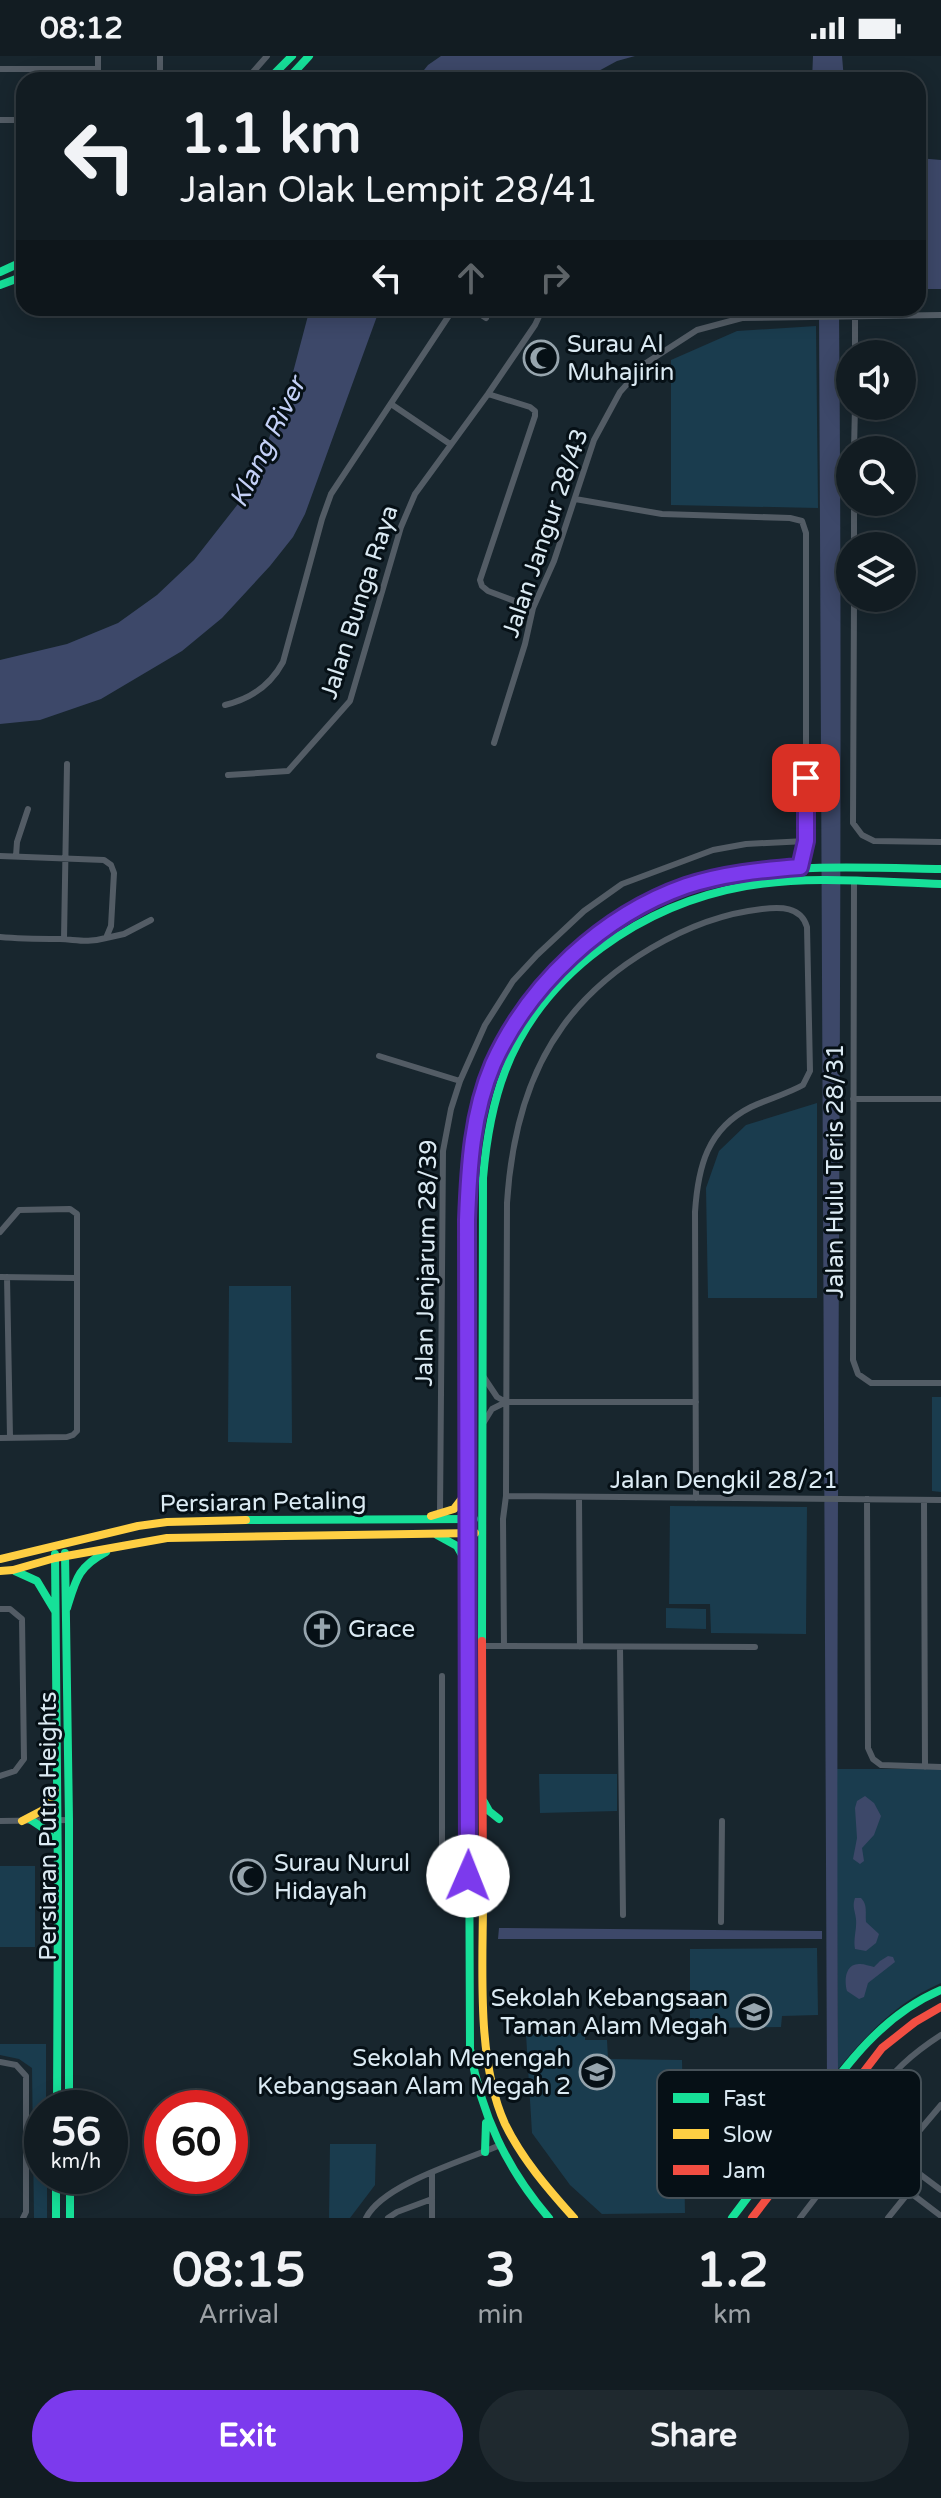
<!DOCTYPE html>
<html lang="en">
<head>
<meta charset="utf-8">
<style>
  :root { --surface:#121c22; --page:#1f292f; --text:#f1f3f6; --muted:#9ca1a5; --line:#313a40; --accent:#7c3aed }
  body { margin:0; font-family:"Varela Round",sans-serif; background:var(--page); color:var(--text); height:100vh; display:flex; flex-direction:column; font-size:30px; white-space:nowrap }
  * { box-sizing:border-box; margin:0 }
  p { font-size:26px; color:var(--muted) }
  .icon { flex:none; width:44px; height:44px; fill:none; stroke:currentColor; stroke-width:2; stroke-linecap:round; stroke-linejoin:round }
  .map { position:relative; height:2162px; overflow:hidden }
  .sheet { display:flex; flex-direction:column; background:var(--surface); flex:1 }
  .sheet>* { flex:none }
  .guide { position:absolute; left:16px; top:16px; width:910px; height:244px; border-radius:24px; box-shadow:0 4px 20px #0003,0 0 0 2px var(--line); background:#121c22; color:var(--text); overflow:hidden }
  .tools { position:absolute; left:836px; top:284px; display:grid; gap:16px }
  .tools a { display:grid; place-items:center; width:80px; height:80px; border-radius:50%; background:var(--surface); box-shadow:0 4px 20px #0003,0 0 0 2px var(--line); font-size:40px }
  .speed { position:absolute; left:24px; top:2034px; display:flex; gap:16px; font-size:40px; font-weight:700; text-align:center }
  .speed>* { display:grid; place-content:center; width:104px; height:104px; border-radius:50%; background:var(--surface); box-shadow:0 4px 20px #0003,0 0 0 2px var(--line); line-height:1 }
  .speed small { font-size:20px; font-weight:400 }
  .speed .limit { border:12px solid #d22; background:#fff; color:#111 }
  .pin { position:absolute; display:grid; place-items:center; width:68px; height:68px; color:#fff; margin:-34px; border-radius:16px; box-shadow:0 4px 12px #0006 }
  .me { position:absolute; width:88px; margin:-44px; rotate:1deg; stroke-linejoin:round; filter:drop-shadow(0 0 6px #0008) }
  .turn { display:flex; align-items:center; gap:28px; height:168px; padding:0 32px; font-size:36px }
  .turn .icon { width:104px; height:104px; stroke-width:2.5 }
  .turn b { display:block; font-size:56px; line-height:68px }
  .lanes { display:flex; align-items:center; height:76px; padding:0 32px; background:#0003; justify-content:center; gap:40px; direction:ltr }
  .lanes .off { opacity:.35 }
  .eta { display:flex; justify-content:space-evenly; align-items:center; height:136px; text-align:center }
  .eta b { font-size:48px; font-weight:700; line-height:56px }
  .button { display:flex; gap:16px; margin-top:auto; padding:16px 32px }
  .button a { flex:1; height:92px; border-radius:48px; background:var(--accent); color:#fff; font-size:32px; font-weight:700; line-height:92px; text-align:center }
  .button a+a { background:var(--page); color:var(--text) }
  .status { display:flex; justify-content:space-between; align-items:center; height:56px; padding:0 40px; background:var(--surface); direction:ltr }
  .status svg { height:22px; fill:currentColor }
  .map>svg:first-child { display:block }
</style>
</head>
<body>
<div class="status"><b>08:12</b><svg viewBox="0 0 49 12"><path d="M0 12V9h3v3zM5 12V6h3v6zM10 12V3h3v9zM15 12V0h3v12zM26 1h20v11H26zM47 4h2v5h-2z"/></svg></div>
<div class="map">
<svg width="941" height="2162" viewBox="0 0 941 2162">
  <rect width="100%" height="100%" fill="#18262e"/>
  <path fill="#1a3c4e" d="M816,270l2,182 -147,-3v-145l66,-29z
    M817,1047v195h-109l-2,-110 13,-37 27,-26z
    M229,1230h62l1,157 -64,-1z
    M932,1341h9v95l-9,-1z
    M670,1450l137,1 -1,127 -95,-1 -1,-29h-41z
    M666,1552l40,1v20l-40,-1z
    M836,1713h105v214c-44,19 -73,50 -103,86z
    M539,1718h78v37l-77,2z
    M0,1810h35v81h-35z
    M817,1892l1,67 -36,1 -1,11 -91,1v-79z
    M585,1977v7h22l1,19 74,1 3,153 -83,1 -32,-29 -38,-52 -6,-99z
    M0,1988h46v64h-4v68h5v42h-13l-2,-150 -13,-9 -19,-4z
    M330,2088h46l-1,41 -25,33h-21z"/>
  <path fill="#3d4869" d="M441,0h194l-18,5 -35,19h-166l12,-15z
    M813,0h29l2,24h-32z
    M918,102l23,2v129h-23z
    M310,252h70l-75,206 -12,23 -23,29 -48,52 -40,33 -81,48 -61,21 -40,4v-64l67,-16 51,-21 39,-28 37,-35 51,-65 42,-100z
    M819,252h20c5,587 -4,1174 -1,1761l-11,16z
    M865,1740l9,7 7,13 -7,19 -12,13 2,13 -4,3 -7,-5 4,-21 -2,-30 2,-7z
    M855,1842h6c7,7 4,15 5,24l13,12 -3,9 -10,8 -11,-2c-2,-11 2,-19 1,-30 -1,-9 -4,-12 -1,-21z
    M499,1872l323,3v8h-324z
    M888,1900l5,1 2,5 -27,21 -4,14 -5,2 -12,-8c-3,-10 -2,-28 13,-27 5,0 9,2 14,3l6,-6z"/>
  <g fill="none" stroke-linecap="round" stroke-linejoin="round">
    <path stroke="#535c65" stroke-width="6" d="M0,13h97
      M98,24v-24
      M160,24v-24
      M246,24l21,-24
      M0,64h24
      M471,252l15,10
      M855,298v-39
      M488,338l42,13 5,4v5l-55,164 2,6 6,5 45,17
      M391,348l59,40
      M854,394l1,-44
      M575,443l87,15 128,4 12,3 4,12v308l-6,26
      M854,490v-44
      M854,542l-1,225 9,12 12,6 67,1
      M225,649c26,-6 45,-19 58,-43l39,-143 9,-25 123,-186
      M494,687l31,-99 8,-36 21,-47 40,-121 26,-48 26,-29 51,-33 45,-12 199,-3
      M228,719l60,-4 62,-70 51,-174 14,-33 73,-100 47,-69 8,-17
      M0,800l104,4 7,5 3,8 -3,53 -5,12c-19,5 -27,2 -46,1 -20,0 -40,0 -60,-2
      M16,800l1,-14 11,-33
      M854,826l-1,478 5,14 13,9h70
      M106,882l18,-4 27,-14
      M64,883l3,-175
      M379,1000l81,25
      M853,1043h88
      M0,1176l19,-22 51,-1 7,5v217l-4,4 -6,2 -67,1
      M0,1221l76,1
      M7,1221l3,160
      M483,1320l14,21 9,5
      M484,1366l8,-13 14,-7h190
      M506,1440l435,4
      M579,1441l1,150
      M867,1443l1,249 5,11 8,6 60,2
      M924,1444l1,267
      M440,1457l3,-362 8,-42 9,-28 25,-56 28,-44 24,-26 47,-44 38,-27 91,-34 33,-6 60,-3
      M0,1553h10l12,10 2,140 -9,12 -15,5
      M482,1590l273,1
      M504,1590l-1,-127 3,-23 1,-293c4,-63 18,-125 56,-177 43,-60 126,-109 199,-117 18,-2 39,-3 45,18l3,144 -7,14c-16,9 -35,14 -52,22 -44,22 -53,60 -56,105l1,286
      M620,1591l3,268
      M442,1620v228
      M0,1765l69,-1
      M721,1866l1,-101
      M0,2006l16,3 10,11v136l-3,6
      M821,2044l120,90
      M871,2044c23,-29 39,-45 70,-65
      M898,2100l43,-51
      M432,2117v45
      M366,2162c17,-34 97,-57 132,-72
      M388,2162l9,-6 35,-13
      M800,2162l46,-60 8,-3 12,4 75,57
      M888,2162l21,-26"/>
    <path stroke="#16e098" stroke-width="8" d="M268,24l24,-24
      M287,24l22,-24
      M0,216l24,-11
      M0,229l24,-9
      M484,1036c12,-42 35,-79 63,-111 109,-126 243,-115 394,-112
      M467,1252l3,741c11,65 36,119 79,169
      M246,1464l228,-1
      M437,1479l20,11 9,16
      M65,1497l4,267v288
      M55,1498l3,329 -1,225
      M15,1515l22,10 18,30
      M67,1552c9,-29 11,-41 39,-56
      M482,1585l1,-463c3,-36 9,-73 22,-107 38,-100 139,-167 241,-185 64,-11 131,-4 195,-2
      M484,1746l5,9 10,8
      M31,1764l15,10 10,15
      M820,2073l26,-7 8,2
      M485,2096l1,-29
      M56,2120v42
      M70,2120v42
      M732,2162c25,-33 49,-66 74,-98 38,-52 74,-104 135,-130"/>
    <path stroke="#ffcf43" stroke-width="8" d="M431,1460l23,-7 13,-17
      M0,1503l138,-33 29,-4 79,-2
      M0,1515l13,-1 42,-12 112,-20 308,-5
      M22,1765l21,-11 12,-20
      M483,1842c0,69 -7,162 22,226 17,35 43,65 69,94"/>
    <path stroke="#f24e42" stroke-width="8" d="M467,1252c0,-72 -4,-147 17,-216
      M482,1585l1,257
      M848,2035v15l10,21
      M752,2162l130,-170 33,-26 26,-15"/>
  </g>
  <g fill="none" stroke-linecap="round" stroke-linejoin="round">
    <g stroke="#51269a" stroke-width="20">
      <path id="route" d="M468,1820l-1,-656c2,-53 5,-107 26,-156 36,-80 110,-149 193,-178 36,-12 75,-16 114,-19l6,-26v-63"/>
    </g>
    <use href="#route" stroke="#7c3aed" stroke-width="14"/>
  </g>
  <defs>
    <g id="mosque-ring" transform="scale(1.8)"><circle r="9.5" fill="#061016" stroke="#97a5ae" stroke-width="1.5"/><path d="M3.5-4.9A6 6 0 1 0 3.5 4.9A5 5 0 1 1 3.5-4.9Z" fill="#97a5ae"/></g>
    <g id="church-ring" transform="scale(1.8)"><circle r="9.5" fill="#061016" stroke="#97a5ae" stroke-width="1.5"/><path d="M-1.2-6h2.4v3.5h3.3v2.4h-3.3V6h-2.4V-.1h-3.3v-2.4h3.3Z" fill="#97a5ae"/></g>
    <g id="school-ring" transform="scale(1.8)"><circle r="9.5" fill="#061016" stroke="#97a5ae" stroke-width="1.5"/><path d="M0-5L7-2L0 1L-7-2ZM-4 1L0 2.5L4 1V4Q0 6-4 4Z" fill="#97a5ae"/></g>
  </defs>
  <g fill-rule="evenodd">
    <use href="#mosque-ring" x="541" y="302"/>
    <use href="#church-ring" x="322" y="1573"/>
    <use href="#mosque-ring" x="248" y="1821"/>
    <use href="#school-ring" x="754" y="1956"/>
    <use href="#school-ring" x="597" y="2016"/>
  </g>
  <g text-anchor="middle" stroke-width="6" stroke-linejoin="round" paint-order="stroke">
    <g font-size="24" fill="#dbeaf3" stroke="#061016" text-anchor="start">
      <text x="567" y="296">Surau Al<tspan x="567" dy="28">Muhajirin</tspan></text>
      <text x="348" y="1581">Grace</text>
      <text x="274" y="1815">Surau Nurul<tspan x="274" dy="28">Hidayah</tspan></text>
      <text x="728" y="1950" text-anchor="end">Sekolah Kebangsaan<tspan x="728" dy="28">Taman Alam Megah</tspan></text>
      <text x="571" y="2010" text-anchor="end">Sekolah Menengah<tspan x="571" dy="28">Kebangsaan Alam Megah 2</tspan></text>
    </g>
    <g font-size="24" fill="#dbeaf3" stroke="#061016">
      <text transform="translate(545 477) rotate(-71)" y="8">Jalan Jangur 28/43</text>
      <text transform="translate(359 546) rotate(-72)" y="8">Jalan Bunga Raya</text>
      <text transform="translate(835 1115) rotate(-90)" y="8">Jalan Hulu Teris 28/31</text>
      <text transform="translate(426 1207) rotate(-89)" y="8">Jalan Jenjarum 28/39</text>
      <text x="724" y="1432">Jalan Dengkil 28/21</text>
      <text transform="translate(263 1446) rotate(-1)" y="8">Persiaran Petaling</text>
      <text transform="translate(48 1770) rotate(-90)" y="8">Persiaran Putra Heights</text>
    </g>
    <g font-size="26" font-style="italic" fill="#c4d0f6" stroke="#061016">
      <text transform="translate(267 386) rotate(-64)" y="9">Klang River</text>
    </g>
  </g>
  <rect x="657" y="2014" width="264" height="128" rx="12" fill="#061016" stroke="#465158" stroke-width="2"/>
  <rect x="673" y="2037" width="36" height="10" fill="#16e098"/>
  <rect x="673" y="2073" width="36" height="10" fill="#ffcf43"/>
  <rect x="673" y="2109" width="36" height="10" fill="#f24e42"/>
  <g font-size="22" fill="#dbeaf3">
    <text x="723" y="2050">Fast</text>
    <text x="723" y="2086">Slow</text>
    <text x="723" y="2122">Jam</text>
  </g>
</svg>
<div class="tools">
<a><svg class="icon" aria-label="sound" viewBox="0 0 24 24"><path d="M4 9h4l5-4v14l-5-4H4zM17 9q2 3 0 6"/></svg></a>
<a><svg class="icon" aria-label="search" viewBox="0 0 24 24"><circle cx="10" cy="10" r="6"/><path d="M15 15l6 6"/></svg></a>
<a><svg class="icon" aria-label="layers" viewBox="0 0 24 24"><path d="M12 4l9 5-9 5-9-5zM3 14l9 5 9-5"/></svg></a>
</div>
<div class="speed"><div>56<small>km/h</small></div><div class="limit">60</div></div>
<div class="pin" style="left:806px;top:722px;background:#d93025"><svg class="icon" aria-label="arrive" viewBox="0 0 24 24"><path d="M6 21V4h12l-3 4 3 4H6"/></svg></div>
<svg class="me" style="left:468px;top:1820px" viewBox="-20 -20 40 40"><circle r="19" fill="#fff"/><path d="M0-13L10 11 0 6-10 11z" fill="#7c3aed"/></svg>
<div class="guide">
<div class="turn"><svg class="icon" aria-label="left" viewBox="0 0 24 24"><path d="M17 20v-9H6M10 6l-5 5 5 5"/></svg><div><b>1.1 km</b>Jalan Olak Lempit 28/41</div></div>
<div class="lanes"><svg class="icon" aria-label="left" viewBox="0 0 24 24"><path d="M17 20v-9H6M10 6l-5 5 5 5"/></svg><svg class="icon off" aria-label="ahead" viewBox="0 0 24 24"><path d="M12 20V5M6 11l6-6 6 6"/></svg><svg class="icon off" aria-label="right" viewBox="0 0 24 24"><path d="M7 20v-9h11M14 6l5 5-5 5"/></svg></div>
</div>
</div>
<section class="sheet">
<div class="eta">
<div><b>08:15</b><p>Arrival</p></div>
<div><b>3</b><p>min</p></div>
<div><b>1.2</b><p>km</p></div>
</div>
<div class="button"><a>Exit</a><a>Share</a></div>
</section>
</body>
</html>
